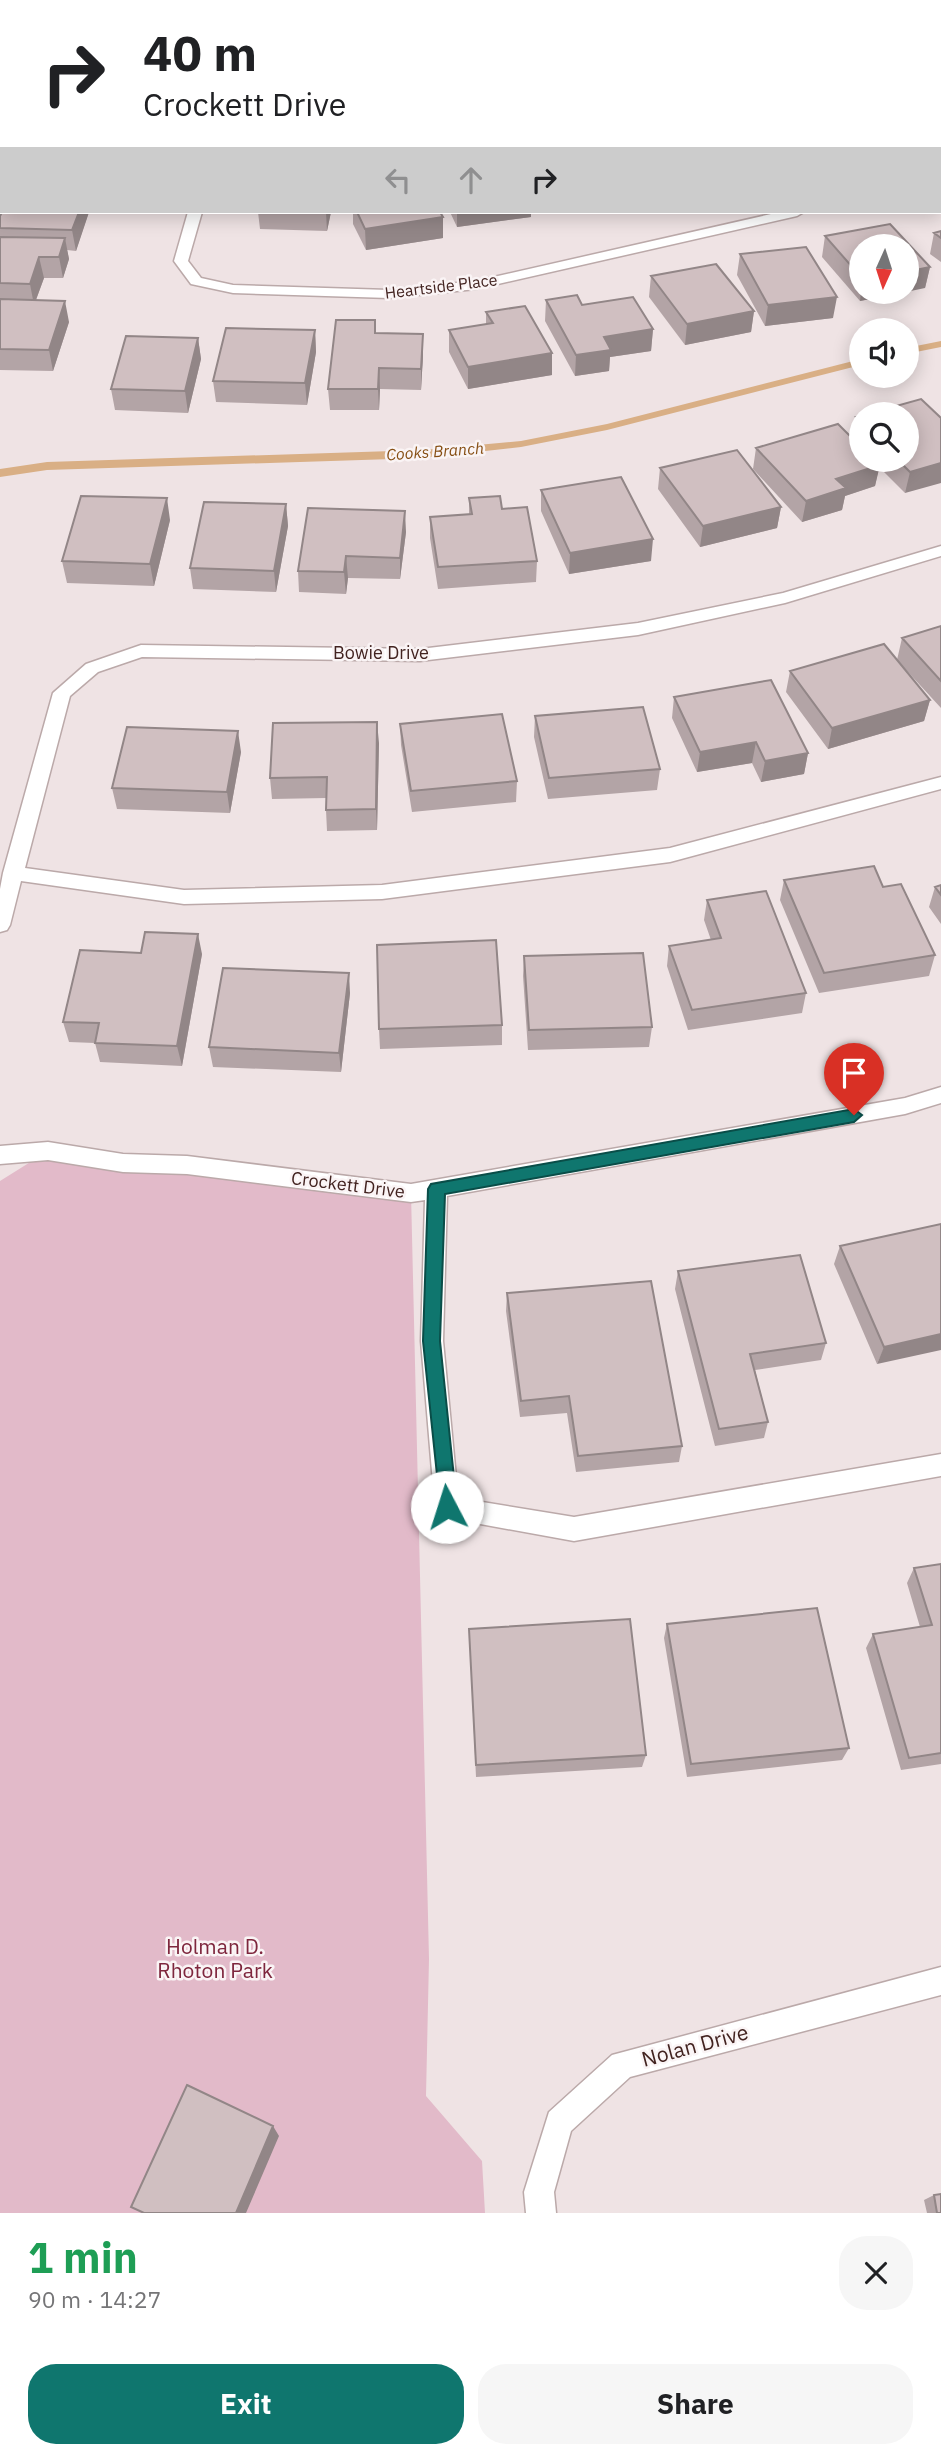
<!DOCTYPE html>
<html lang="en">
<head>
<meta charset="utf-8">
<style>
  :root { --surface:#fff; --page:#f6f6f6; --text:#202124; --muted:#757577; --accent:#0f766e }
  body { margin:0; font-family:"IBM Plex Sans",sans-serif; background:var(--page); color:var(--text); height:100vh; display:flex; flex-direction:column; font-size:26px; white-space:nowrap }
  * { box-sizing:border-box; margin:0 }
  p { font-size:23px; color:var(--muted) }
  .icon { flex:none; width:38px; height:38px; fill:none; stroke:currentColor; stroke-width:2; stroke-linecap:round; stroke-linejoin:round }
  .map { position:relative; height:2213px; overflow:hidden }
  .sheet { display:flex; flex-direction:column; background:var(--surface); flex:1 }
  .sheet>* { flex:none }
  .banner { position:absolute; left:0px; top:0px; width:942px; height:214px; box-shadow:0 4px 18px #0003; background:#fff; color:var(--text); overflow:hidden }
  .needle { width:46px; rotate:183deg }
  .controls { position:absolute; left:849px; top:234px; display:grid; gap:14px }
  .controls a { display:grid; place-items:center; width:70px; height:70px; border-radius:50%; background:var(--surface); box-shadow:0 4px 18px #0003; font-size:35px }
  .pin { position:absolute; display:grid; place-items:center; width:60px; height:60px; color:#fff; margin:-72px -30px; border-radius:50% 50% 50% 0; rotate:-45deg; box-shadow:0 0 7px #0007 }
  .pin .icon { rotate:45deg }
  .me { position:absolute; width:77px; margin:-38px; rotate:355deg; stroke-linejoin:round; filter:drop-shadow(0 0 5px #0008) }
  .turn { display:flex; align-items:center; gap:24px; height:147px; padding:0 28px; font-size:32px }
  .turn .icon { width:91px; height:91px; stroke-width:2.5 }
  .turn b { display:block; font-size:49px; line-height:60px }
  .lanes { display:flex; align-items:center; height:66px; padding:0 28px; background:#0003; justify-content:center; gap:35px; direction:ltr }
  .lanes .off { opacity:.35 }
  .round { display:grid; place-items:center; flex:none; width:74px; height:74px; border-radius:28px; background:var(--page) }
  .overview { display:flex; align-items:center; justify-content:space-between; height:119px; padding:0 28px }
  h1 { font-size:42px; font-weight:800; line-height:52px; color:#1e9e55 }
  .button { display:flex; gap:14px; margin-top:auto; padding:14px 28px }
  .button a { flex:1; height:80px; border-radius:28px; background:var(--accent); color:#fff; font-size:28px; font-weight:800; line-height:80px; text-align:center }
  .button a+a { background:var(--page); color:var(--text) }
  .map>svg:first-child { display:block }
</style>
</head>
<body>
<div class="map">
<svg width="941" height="2213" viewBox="0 0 941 2213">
  <rect width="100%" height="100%" fill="#efe3e4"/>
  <path fill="#e2bac9" d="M48,1151l363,42 18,766 -3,137 56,65 3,52h-485v-1032z"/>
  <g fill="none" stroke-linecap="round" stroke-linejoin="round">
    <path fill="#d9af85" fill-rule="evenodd" d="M941,341v6l-35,7v-6z
      M861,359v6l-254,65 -86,17 -98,11 -376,12 -47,7v-8l47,-7 376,-12 98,-9 86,-17z"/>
    <g stroke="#bba9a9" stroke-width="3">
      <path id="minor" d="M0,26h2v8h-2z
        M940,52h1v8h-1z
        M2,89v11l-2,1v-11z
        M188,212h14l-14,49 13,17 32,7 156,5 87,-9 304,-69h24l-7,4 -321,73 -87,9 -156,-5 -42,-9 -17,-23z
        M941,546v10l-156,47 -147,32 -218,26 -278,-4 -44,15 -28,24 -45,172 159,22 198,-5 288,-37 271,-71v12l-271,73 -288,37 -198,5 -163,-23 -11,44 -3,5 -7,2v-43l3,-16 50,-180 33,-29 55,-19 279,4 218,-26 145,-30z
        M941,1087v16l-36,11 -458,82 -4,145 15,157 116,19 367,-63v22l-367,65 -127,-23 -9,-3 -3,-8 -14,-166 4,-141 -14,2 -224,-28 -64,-2 -75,-12 -48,4v-18l48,-4 75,12 64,2 224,28 494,-86z
        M941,1967v28l-311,82 -59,54 -17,61 2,21h-30l-2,-21 25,-80 63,-57z"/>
    </g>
    <use href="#minor" fill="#fff" fill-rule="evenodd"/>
  </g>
  <path fill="#b3a4a6" d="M180,0h74l-1,2z
    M266,0h75v2h-74z
    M364,0h65l-1,2h-64z
    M442,0h75l-1,2h-74z
    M530,0h71v2h-71z
    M625,0h67v2h-67z
    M703,0h76v2h-76z
    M791,0h76v2h-76z
    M876,0h65v14h-1v-12h-64z
    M89,212l-13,39 -9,-1 2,9 -6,19h-19l-8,22 33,22 -16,49 -53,-1v-154z
    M258,212h73l-4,19 -67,-2z
    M353,212h87l3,5v21l-77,12 -13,-26z
    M450,212h81v5l-74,10z
    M941,231v31l-11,-8 4,-21z
    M825,236l105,31 -5,21 -64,-41v45h44l-45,9 -38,-44z
    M740,254l93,64 -68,8 -28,-51z
    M651,276l103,35 -3,21 -66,13 -36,-48z
    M546,300l36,5 71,24 -2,22 -41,6 -1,14 -34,5 -30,-55z
    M486,312l66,41v22l-84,14 -19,-37v-22l37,-6z
    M315,330l1,22 -9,53 -91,-3 -3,-21z
    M376,333l47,1v21l-2,35 -41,-1 -1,21h-49l-2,-21z
    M198,338l3,21 -13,54 -73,-3 -4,-21z
    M861,416v44h45l35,-42 -36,75 -26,-26 -4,19 -30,10 -3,14 -40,12 -49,-53 3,-21 96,-10 4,-21z
    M660,468l121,39 -4,21 -77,19 -42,-58z
    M541,490l110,71 -82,13 -28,-63z
    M469,498l33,11 35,52 -1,21 -98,7 -8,-51v-21l39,-3z
    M286,504l2,22 -12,66 -83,-3 -3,-21z
    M170,520l-16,66 -87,-3 -5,-22z
    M406,532l-6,47 -52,-1 -2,16 -47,-2 -1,-21z
    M941,626v82l-44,-48 5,-22z
    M790,671l140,29 -6,21 -96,28 -42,-57z
    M674,697l134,56 -4,21 -43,8 -9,-19 -55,9 -25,-54z
    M535,716l125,53 -3,21 -109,9 -14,-62z
    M400,724l117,57 -1,21 -104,10 -11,-67z
    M379,743l-2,87 -50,1 -1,-21v-12l-54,1 -2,-21z
    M241,752l-11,61 -113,-4 -5,-21z
    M784,880l99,7 52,68 -6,21 -110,17 -39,-93z
    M941,885v39l-12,-17 6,-20z
    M707,900l99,93 -4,20 -114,17 -21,-64 2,-20 42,-6 -7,-20z
    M202,954l-20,112 -82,-4 -5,-19 -26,-1 -6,-20z
    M524,956l128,71 -3,20 -121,3 -5,-74z
    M350,993l-9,79 -128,-5 -4,-20z
    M502,1025v20l-122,4 -1,-20z
    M941,1224l-64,140 -43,-100 6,-18z
    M678,1271l148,72 -5,17 -66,10 13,52 -4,16 -49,8 -40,-157z
    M507,1293l175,153 -3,16 -103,10 -9,-59 -47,4 -14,-106z
    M941,1564v200l-40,6 -35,-122 7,-14 47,-7 -13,-44 7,-15z
    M667,1624l182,124 -7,12 -155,17 -23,-139z
    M469,1629l177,126 -4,12 -166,10z
    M934,2195l7,18h-14l-3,-13z"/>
  <path fill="#928687" d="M79,212h10l-13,39 -4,-21z
    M326,212h5l-4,19z
    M457,212h74v5l-74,10z
    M443,217v21l-77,12 -1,-21z
    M65,238l4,21 -6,19 -4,-21z
    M39,257l5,21 -10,27 -4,-21z
    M930,267l-5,21 -19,4v-20z
    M861,292h44l-45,9z
    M837,297l-4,21 -68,8 3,-21z
    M65,301l4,21 -16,49 -4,-21z
    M754,311l-3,21 -66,13 2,-21z
    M653,329l-2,22 -41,6 -1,14 -34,5 1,-21 28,-18z
    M315,330l1,22 -9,53 -2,-22z
    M423,334v21l-2,35v-21z
    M198,338l3,21 -13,54 -3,-22z
    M552,353v22l-84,14v-22z
    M379,368l1,21 -1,21 -1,-21z
    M941,463v20l-36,10 5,-21z
    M880,465l-5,21 -30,10 -3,14 -40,12 4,-21 30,-22z
    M167,498l3,22 -16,66 -4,-22z
    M286,504l2,22 -12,66 -2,-21z
    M781,507l-4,21 -77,19 3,-21z
    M405,511l1,21 -6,47v-21z
    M653,539l-2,22 -82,13 1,-21z
    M346,556l2,22 -2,16 -2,-22z
    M930,700l-6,21 -96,28 4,-21z
    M377,722l2,21 -2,87 -1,-21z
    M238,731l3,21 -11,61 -3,-21z
    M756,742l-4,21 -55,9 3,-20z
    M808,753l-4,21 -43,8 4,-21z
    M198,934l4,20 -20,112 -5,-20z
    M349,973l1,20 -9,79 -2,-19z
    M941,1334v16l-64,14 7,-17z
    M273,2126l6,10 -33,77h-10z"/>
  <path fill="#d0bfc1" stroke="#928687" stroke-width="2" d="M2,212h77l-7,18 -72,-2v-12z
    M357,212h83l3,5 -78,12z
    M890,224l40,43 -24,5v-25h-45v30l-36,-41z
    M941,231v7l-7,-5z
    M0,237l65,1 -6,19h-20l-9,27 -30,-1z
    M806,247l31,50 -69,8 -28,-51z
    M716,264l38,47 -67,13 -36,-48z
    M577,295l5,10 51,-8 20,32 -49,8 7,13 -35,5 -30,-55z
    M0,299l65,2 -16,49 -49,-1z
    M525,306l27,47 -84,14 -19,-37 44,-7 -7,-11z
    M336,320h39v13l48,1 -2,35 -42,-1 -1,21h-50z
    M226,328l89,2 -10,53 -92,-2z
    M126,336l72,2 -13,53 -74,-2z
    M921,399l20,19v45l-31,9 -12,-12h8v-45h-42z
    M861,416v6l-5,-5z
    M838,424l23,23v13h14l5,5 -44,14 10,9 -40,13 -50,-53z
    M737,450l44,57 -78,19 -43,-58z
    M621,477l32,62 -83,14 -29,-63z
    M81,496l86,2 -17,66 -88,-3z
    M500,496l2,13 25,-2 10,54 -99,6 -8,-50 42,-3 -3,-16z
    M204,502l82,2 -12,67 -84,-3z
    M308,508l97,3 -5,47 -54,-2 -2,16 -46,-1z
    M941,626v55l-39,-43z
    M884,644l46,56 -98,28 -42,-57z
    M771,680l37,73 -43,8 -9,-19 -56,10 -26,-55z
    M643,707l17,62 -111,9 -14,-62z
    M502,714l15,67 -106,10 -11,-67z
    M377,722l-1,87 -50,1 1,-33 -57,1 3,-55z
    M127,727l111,4 -11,61 -115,-4z
    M874,866l9,21 18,-3 34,71 -111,18 -40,-93z
    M941,885v10l-6,-8z
    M766,891l40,102 -114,17 -23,-64 52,-8 -14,-38z
    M145,932l53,2 -21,112 -82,-3 4,-20 -36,-1 17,-72 61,3z
    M496,940l6,85 -123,4 -2,-84z
    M643,953l9,74 -123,3 -5,-74z
    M223,968l126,5 -10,80 -130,-6z
    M941,1224v110l-57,13 -44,-101z
    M800,1255l26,88 -76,11 18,68 -49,7 -41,-158z
    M651,1281l31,165 -104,10 -9,-60 -48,5 -14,-108z
    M941,1564v189l-32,5 -36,-124 59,-9 -18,-57z
    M817,1608l32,140 -158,16 -24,-140z
    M630,1619l16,136 -170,10 -7,-136z
    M187,2085l86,41 -37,87h-92l-13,-6z
    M941,2194v19h-4l-3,-18z"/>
  <path fill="#0f766e" stroke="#0a4d48" stroke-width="2" d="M854,1109l8,6 -8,7 -409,72 -5,147 17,166 -3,6 -7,2 -6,-2 -18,-172 5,-152 3,-5z"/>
  <g text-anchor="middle" stroke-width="5" stroke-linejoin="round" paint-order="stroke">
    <g font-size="16" fill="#422320" stroke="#faf4f5">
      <text transform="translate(441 286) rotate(-7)" y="6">Heartside Place</text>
    </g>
    <g font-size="16" font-style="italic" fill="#864e13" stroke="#faf4f5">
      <text transform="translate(435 451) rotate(-4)" y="6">Cooks Branch</text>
    </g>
    <g font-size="18" fill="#422320" stroke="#faf4f5">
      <text x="381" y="659">Bowie Drive</text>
      <text transform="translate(348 1185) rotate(7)" y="6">Crockett Drive</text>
    </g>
    <g font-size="21" fill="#7e263d" stroke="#faf4f5">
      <text x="215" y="1954">Holman D.<tspan x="215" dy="24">Rhoton Park</tspan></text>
    </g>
    <g font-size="21" fill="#422320" stroke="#faf4f5">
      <text transform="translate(695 2046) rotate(-15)" y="7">Nolan Drive</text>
    </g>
  </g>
</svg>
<div class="controls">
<a><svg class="needle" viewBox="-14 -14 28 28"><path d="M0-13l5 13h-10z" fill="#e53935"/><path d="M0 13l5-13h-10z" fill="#757577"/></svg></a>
<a><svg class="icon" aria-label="sound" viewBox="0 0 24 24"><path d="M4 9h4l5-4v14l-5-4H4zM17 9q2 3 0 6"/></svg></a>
<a><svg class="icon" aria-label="search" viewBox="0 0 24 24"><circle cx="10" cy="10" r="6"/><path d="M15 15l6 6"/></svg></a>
</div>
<div class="pin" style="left:854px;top:1115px;background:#d93025"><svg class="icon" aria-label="arrive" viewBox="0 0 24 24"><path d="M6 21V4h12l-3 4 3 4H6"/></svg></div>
<svg class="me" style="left:447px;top:1507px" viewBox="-20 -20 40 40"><circle r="19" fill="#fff"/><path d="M0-13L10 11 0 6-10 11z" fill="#0f766e"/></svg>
<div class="banner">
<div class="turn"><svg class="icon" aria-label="right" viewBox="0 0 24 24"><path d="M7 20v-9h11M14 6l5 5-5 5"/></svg><div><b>40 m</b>Crockett Drive</div></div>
<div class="lanes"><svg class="icon off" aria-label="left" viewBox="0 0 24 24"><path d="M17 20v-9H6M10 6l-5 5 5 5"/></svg><svg class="icon off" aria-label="ahead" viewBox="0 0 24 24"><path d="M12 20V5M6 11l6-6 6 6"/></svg><svg class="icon" aria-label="right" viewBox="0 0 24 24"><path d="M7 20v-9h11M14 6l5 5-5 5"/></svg></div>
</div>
</div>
<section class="sheet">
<div class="overview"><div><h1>1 min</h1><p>90 m · 14:27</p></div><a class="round"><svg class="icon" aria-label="close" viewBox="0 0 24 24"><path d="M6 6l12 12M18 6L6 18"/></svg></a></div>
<div class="button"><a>Exit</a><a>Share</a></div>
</section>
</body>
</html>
